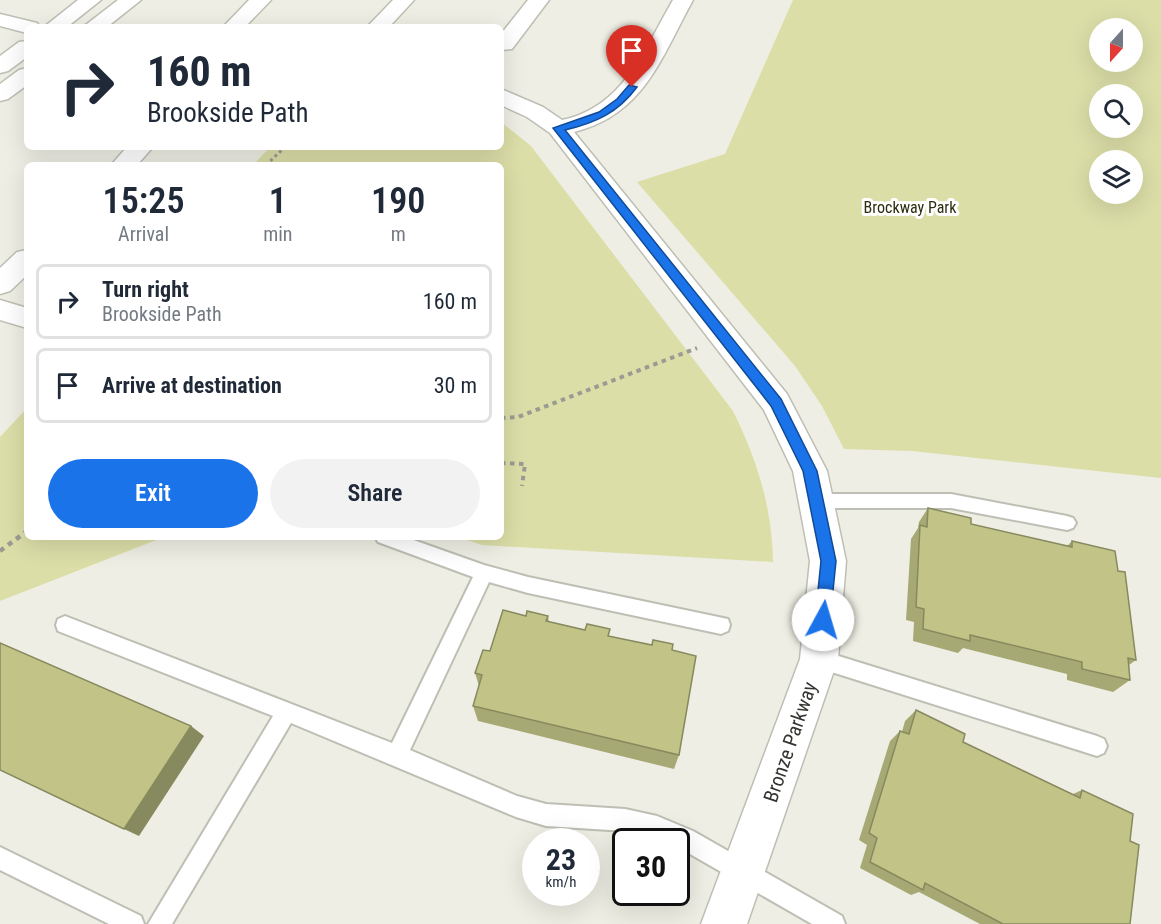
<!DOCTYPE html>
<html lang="en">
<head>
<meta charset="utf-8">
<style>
  :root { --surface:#fff; --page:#f2f2f3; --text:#1f2937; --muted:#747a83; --line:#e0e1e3; --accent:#1a73e8 }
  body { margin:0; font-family:"Roboto Condensed",sans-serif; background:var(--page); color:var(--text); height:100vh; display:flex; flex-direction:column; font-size:22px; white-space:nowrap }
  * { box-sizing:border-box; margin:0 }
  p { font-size:20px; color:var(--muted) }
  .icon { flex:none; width:33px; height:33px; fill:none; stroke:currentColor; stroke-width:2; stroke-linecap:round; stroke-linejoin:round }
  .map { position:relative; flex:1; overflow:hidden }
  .sheet { position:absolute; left:24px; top:162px; width:480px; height:378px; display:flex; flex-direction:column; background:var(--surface); border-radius:9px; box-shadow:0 6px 24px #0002 }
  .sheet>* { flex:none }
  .guide { position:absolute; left:24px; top:24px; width:480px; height:126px; border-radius:9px; box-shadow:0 6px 24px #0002; background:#fff; color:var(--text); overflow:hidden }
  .needle { width:39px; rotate:201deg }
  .tools { position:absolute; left:1089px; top:18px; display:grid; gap:12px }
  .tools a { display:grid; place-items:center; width:54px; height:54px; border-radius:50%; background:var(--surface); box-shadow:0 6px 24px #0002; font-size:30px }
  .speed { position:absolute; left:522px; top:828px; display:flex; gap:12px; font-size:30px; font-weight:700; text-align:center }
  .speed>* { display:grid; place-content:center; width:78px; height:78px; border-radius:50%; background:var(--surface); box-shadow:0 6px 24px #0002; line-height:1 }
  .speed small { font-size:15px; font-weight:400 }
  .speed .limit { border:3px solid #111; border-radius:9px; background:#fff; color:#111 }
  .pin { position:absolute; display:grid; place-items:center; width:51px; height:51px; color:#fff; margin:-62px -26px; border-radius:50% 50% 50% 0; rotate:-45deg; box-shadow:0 0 6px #0007 }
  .pin .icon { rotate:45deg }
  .me { position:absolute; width:66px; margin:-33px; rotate:6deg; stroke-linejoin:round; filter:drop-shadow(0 0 4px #0008) }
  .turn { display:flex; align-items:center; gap:21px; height:126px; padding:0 24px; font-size:27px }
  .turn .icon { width:78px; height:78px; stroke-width:2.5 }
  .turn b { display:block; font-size:42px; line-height:51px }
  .eta { display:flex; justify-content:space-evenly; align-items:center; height:102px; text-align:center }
  .eta b { font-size:36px; font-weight:600; line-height:42px }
  .cta { display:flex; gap:12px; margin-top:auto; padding:12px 24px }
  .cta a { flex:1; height:69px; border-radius:36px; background:var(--accent); color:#fff; font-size:24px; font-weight:600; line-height:69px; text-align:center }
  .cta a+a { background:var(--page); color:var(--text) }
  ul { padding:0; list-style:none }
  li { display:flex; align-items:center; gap:18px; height:75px; margin:0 12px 9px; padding:0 12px; border:3px solid var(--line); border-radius:9px }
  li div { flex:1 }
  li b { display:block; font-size:22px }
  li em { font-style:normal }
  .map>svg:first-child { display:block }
</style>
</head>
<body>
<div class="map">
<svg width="1161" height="924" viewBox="0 0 1161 924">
  <rect width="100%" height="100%" fill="#eeeee4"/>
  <path fill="#dbdea7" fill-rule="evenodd" d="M793,0h368v478l-249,-27 -68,-2 -22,-43 -27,-40 -158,-184 88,-28zM1132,28v34h-32v-34zM1132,94v34h-32v-34zM1132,160v34h-32v-34z
    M501,122l30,24 202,265c24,49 39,95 40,151l-291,-17 -24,-8h43v-372h-248l17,-18h231z
    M27,408v129h137l-164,64v-164z"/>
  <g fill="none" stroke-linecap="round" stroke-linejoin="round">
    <g stroke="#bebfb4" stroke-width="4">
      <path id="lane" d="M816,494h135l116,22 6,2 3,5 -3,5 -6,2 -116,-22h-135l-6,-2 -3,-5 3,-5z
        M375,537h30l79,28 44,12 200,42 2,6 -2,6 -7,3 -193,-41 -39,-11 -79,168 107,46 29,8 79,5 32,7 36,15 149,85 3,8h-33l-136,-78v-4h-11l-40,-11 -79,-5 -30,-9 -225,-94 -119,201h-24l125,-208 -215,-85 -2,-6 2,-6 7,-3 327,127 81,-166 -95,-35z
        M819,650l278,86 7,3 3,7 -3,7 -7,3 -278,-88 -7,-3 -3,-6 3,-6z
        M0,847l141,69 3,8h-35l-109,-54z"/>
    </g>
    <g stroke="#bebfb4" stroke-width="3">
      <path id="street" d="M78,0h23l-34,27h-23z
        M118,0h23l-34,27h-24z
        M249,0h22l-26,27h-22z
        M393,0h21l-25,27h-22z
        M528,0h21l-37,49 -11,1v-16z
        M673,0h20c-32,58 -49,115 -119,132l213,262 40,77 19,90 -8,98 -91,265h-46l99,-265 10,-98 -17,-90 -29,-61 -214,-277 -23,-16 -26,-12v-16l42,18 19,13c61,-12 83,-72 111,-120z
        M0,14l37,9 3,4h-13v6l-27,-7z
        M27,41v16l-19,14 -8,2v-17l19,-14z
        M27,68v17l-19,14 -8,2v-17l19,-14z
        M127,147h26l-16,18h-26z
        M27,250v25l-17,16 -10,3v-26l17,-16z
        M0,300l27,8v20l-27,-8z"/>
    </g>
    <path stroke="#9a9b93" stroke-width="3" stroke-dasharray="3 3" stroke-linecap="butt" d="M266,165l19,-18"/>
    <path stroke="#9a9b93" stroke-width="4" stroke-dasharray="4.5 4.5" stroke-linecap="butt" d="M501,418l17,-1 179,-69
      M501,463l24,1 -3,22"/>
    <path stroke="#9a9b93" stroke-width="4.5" stroke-dasharray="5 5" stroke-linecap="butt" d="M0,551l27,-20"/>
    <use href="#lane" fill="#fff" fill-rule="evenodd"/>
    <use href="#street" fill="#fff" fill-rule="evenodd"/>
  </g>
  <path fill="#a6a973" d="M928,508l43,16 96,22 5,-5 46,30 18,89 -7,5 1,15 -17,12 -46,-12v-6l-104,-26 -5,5 -45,-12 1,-19 -8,-2 5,-81 7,-11 1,-6z
    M526,616h22l1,6 123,28 7,105 -5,14 -196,-48 -5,-15 6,-20 -4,-13z
    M916,710l47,32 110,52 9,-4 48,51v83h-150l-61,-32 -8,3 -51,-27 7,-23 -8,-5 31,-99 10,-10 2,1 3,-11z"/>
  <path fill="#87895e" d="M191,726l13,10 -65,100 -15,-7z"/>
  <path fill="#c1c486" stroke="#87895e" stroke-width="1.5" d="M928,508l43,10v6l101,23v-6l43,10 3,20 7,1 11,88 -8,-2 2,22 -48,-11v-7l-112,-27v6l-47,-12 1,-20 -8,-2 4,-82 7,2z
    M503,610l23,6 1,-5 21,5 -2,5 39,9 2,-6 23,5 -2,7 44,9 1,-5 20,4 -1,6 24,6 -17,99 -206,-49 9,-31 -7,-2 8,-23 7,1z
    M0,643l191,83 -67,103 -124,-59z
    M916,710l49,24 -2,8 117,56 2,-8 51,24 -3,27 9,4 -9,79h-127l-78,-41 -2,7 -53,-28 7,-24 -8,-5 31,-102 9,3z"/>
  <path fill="#1a73e8" stroke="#114b97" stroke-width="1.5" d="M629,85l8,2c-19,26 -42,36 -72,43l216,269 36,72 19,90 -6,59 -2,5 -5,2 -6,-2 -2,-5 6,-59 -18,-90 -32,-65 -218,-278 46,-16 18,-13z"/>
  <g text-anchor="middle" stroke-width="6" stroke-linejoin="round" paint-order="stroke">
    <g font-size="16" fill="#2c2d11" stroke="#fff">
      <text x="910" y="213">Brockway Park</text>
    </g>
    <g font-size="20" fill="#343530" stroke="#fff">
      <text transform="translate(790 742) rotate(-71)" y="7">Bronze Parkway</text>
    </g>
  </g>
</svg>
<div class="tools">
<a><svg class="needle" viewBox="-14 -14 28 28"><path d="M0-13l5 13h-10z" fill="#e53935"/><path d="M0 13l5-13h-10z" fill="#747a83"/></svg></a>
<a><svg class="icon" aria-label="search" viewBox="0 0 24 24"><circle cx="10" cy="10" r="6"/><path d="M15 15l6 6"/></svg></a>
<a><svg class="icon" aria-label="layers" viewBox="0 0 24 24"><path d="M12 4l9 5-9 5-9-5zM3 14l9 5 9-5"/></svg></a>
</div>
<div class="speed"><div>23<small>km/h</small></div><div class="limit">30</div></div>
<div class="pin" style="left:632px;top:87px;background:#d93025"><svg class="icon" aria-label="arrive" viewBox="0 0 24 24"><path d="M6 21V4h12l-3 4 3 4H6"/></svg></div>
<svg class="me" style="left:823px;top:620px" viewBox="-20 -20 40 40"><circle r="19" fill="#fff"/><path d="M0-13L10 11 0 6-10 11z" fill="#1a73e8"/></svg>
<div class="guide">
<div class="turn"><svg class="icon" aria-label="right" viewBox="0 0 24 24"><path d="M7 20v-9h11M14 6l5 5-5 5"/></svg><div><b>160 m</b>Brookside Path</div></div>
</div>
<section class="sheet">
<div class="eta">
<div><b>15:25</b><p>Arrival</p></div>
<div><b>1</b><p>min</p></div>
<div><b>190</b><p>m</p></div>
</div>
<ul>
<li><svg class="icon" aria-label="right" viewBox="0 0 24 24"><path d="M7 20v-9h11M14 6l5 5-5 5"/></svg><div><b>Turn right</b><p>Brookside Path</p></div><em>160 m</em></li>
<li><svg class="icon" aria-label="arrive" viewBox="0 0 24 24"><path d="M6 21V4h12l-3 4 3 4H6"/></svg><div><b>Arrive at destination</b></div><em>30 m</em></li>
</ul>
<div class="cta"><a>Exit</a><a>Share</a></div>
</section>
</div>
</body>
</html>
